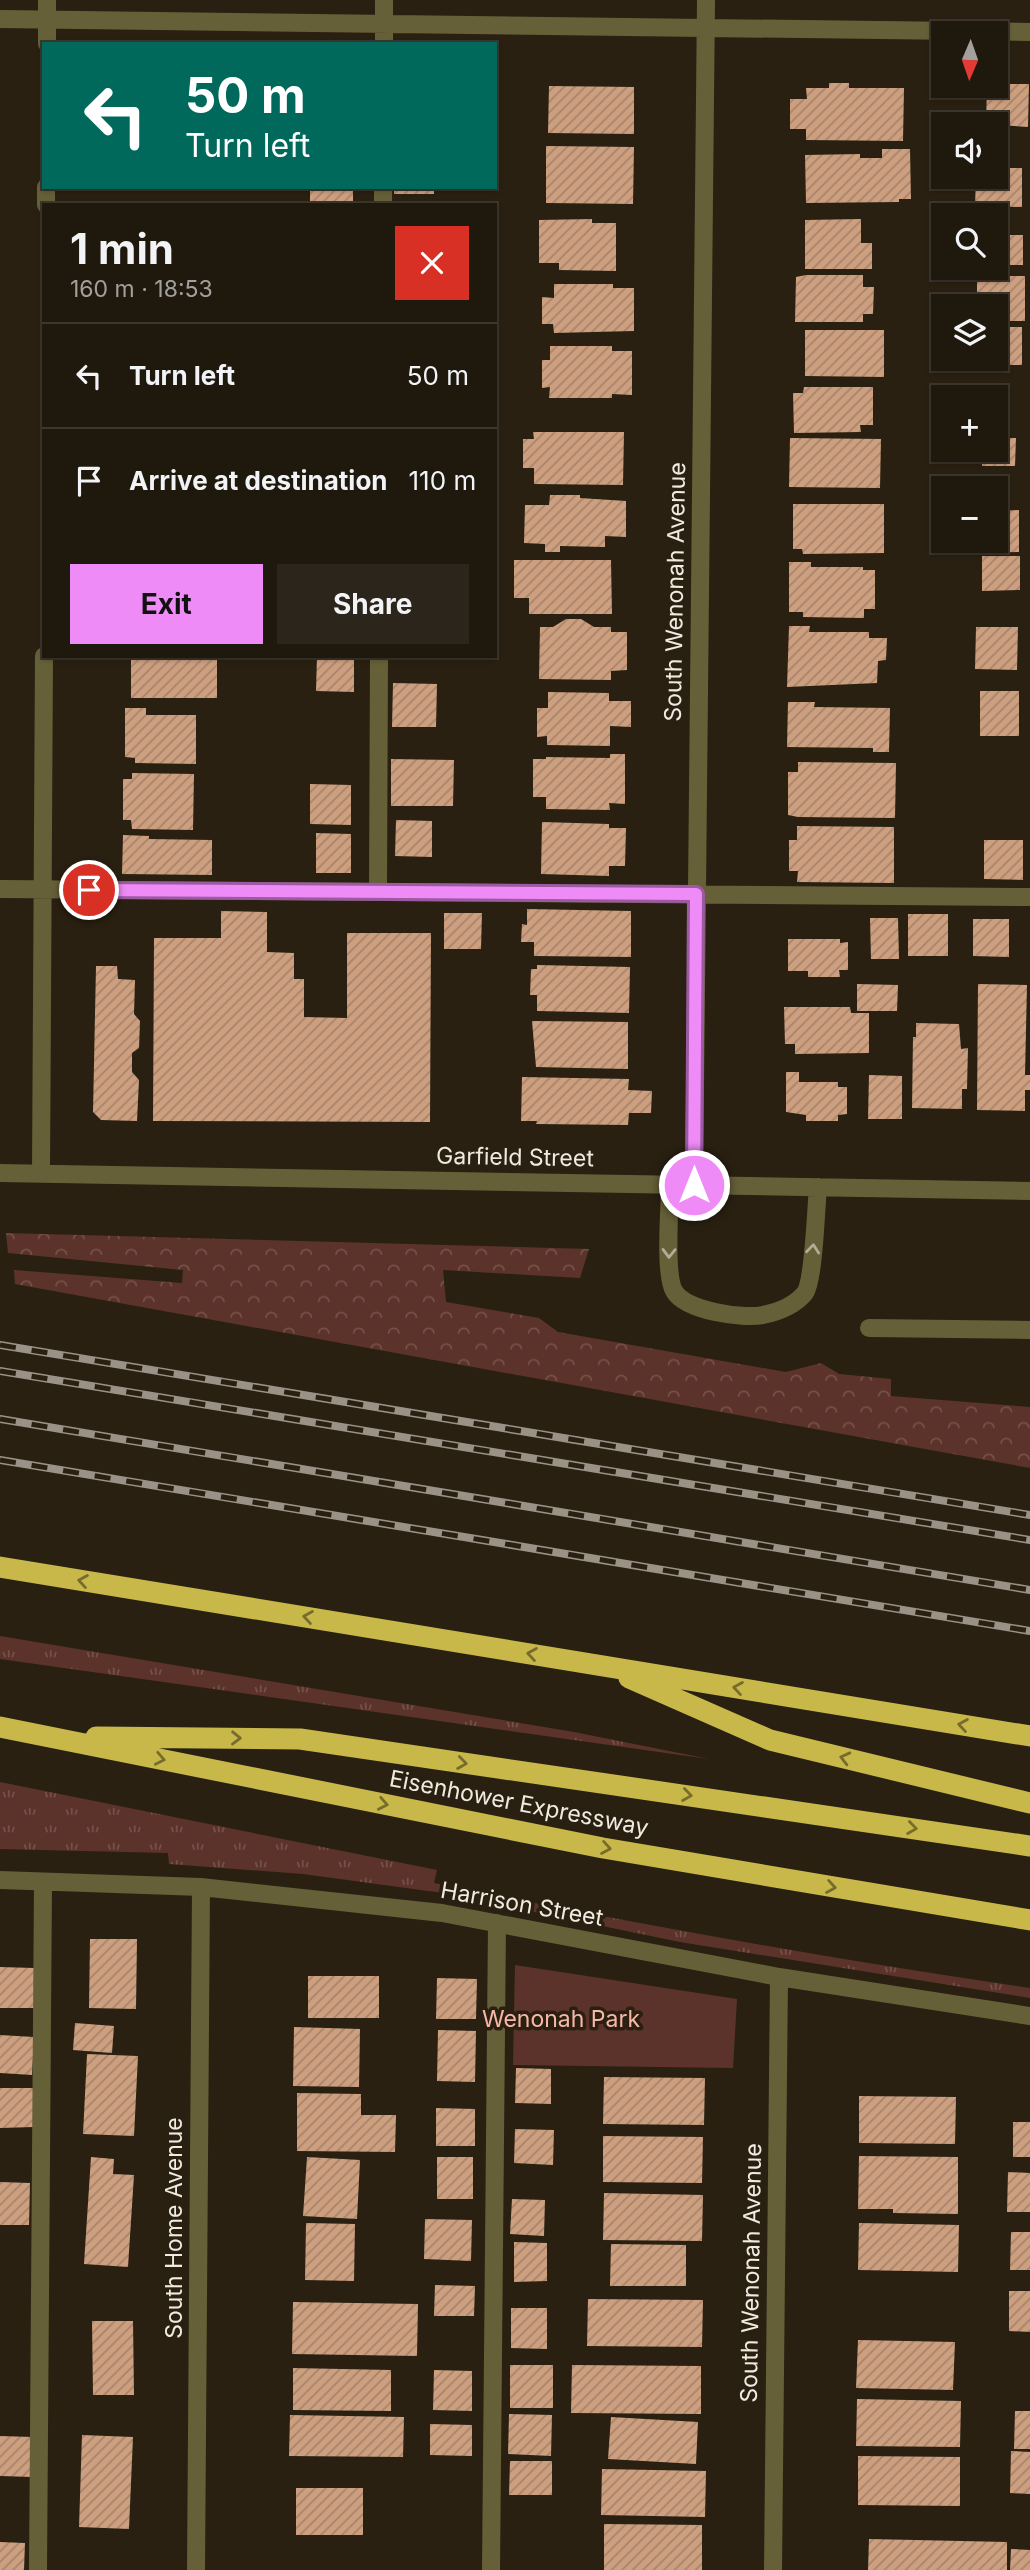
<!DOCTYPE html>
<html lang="en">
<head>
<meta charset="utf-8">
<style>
  :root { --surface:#1f180d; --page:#2c251b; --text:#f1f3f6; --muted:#a1a09d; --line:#3c372e; --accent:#ef8bf7 }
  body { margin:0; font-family:Inter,sans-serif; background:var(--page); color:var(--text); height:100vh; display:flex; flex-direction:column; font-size:26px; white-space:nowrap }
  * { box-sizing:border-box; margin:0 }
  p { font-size:23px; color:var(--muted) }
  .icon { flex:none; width:38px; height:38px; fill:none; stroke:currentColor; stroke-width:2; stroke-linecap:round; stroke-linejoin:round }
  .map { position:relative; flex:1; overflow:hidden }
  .sheet { position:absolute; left:42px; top:203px; width:455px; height:455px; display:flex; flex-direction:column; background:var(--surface); border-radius:0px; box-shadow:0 2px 5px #0004,0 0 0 2px var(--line) }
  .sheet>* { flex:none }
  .top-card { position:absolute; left:42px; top:42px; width:455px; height:147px; border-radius:0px; box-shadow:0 2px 5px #0004,0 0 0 2px var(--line); background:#00695c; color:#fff; overflow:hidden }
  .needle { width:46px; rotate:182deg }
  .fabs { position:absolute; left:931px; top:21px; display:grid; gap:14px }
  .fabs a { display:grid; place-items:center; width:77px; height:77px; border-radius:0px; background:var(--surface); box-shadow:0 2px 5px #0004,0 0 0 2px var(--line); font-size:35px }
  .pin { position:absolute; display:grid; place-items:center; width:60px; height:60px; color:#fff; margin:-30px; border:4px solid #fff; border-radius:50%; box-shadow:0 2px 7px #0007 }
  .me { position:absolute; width:77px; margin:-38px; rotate:0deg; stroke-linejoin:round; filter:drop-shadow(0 0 5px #0008) }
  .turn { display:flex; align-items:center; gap:24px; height:147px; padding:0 28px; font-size:32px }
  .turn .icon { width:91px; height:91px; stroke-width:2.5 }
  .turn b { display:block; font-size:49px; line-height:60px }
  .round { display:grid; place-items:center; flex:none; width:74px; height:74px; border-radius:0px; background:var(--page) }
  .overview { display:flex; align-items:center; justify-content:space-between; height:119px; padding:0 28px }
  h1 { font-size:42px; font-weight:700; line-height:52px }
  .primary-button { display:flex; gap:14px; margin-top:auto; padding:14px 28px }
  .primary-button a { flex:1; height:80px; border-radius:0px; background:var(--accent); color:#111; font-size:28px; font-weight:700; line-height:80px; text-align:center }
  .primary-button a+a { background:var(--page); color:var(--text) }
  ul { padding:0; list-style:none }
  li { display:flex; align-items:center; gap:21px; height:105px; padding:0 28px; border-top:2px solid var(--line) }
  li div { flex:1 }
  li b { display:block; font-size:26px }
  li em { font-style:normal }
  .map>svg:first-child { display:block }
</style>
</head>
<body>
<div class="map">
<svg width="1030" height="2570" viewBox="0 0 1030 2570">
  <defs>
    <pattern id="grass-tufts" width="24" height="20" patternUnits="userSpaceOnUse" patternTransform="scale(1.75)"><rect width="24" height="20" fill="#5c332b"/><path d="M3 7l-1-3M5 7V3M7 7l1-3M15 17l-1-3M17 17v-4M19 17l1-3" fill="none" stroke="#745149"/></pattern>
    <pattern id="forest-crowns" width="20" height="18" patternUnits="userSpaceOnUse" patternTransform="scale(1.75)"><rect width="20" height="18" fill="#5c332b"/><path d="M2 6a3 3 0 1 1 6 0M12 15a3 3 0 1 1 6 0" fill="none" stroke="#745149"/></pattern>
    <pattern id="building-hatch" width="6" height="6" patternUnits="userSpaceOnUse" patternTransform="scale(1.75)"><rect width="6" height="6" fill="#cd9f7f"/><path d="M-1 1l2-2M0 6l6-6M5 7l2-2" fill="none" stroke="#a5846d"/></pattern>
  </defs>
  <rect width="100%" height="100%" fill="#292011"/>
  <path fill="url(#grass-tufts)" d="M0,1636l574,96 135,27 -709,-100z
    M0,1782l437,88 -3,13c198,40 396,76 596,105v10l-350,-56 -237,-49 -140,-19 -134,-10 -1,-11 -168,-4z"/>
  <path fill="url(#forest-crowns)" d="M6,1233l583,16 -9,29 -137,-8 3,32 93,16 19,14 228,40 35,-9 18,11 52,5v17l139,11v61l-1015,-184 -1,-14 168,13 1,-13 -175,-17z"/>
  <path fill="#5c332b" d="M515,1965l222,34 -4,69 -220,-3z"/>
  <path fill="url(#building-hatch)" d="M829,83h20v5h55l-1,53 -97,-1v-11h-16v-30h17l-1,-11h23z
    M996,84h33l-1,43 -42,-3 1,-38h9z
    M549,86l85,1v47l-86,-1z
    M546,146l88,1 -1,57 -87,-1z
    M882,149h28l1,50h-12v3l-93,1 -1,-48 55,-1v4h22z
    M996,168h26v39l-47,-1 1,-29h20z
    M310,187h43v18h-43z
    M394,187h40v7h-40z
    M592,219v4h24v48l-57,-1v-7h-20v-43z
    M861,219v24h11v26h-67v-49z
    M996,235h27v30h-27z
    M806,275h57v12h11l-1,27h-10v8h-68l1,-45z
    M977,276h48v45h-29v-15h-19z
    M554,284h59v4h21v43l-80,2 -1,-9h-11v-27l12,1z
    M996,327h26v38h-41v-6h15z
    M805,330h79v47l-79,-1z
    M550,346h62v5h20v44l-20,-1v4h-63l1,-11 -8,1v-28h8z
    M804,387h69v38h-13l1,7 -67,1 -1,-40h10z
    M533,432h91l-1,53 -89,-1v-16h-11v-29h11z
    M790,438l91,1 -1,49 -91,-1z
    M996,438h20l-1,28h-33v-16h14z
    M550,495h30v3l46,3v36l-21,-1v11l-45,-1v6h-15v-8l-21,-1 1,-38h24z
    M793,504h91v49l-81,1 -1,-5h-9z
    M1019,510v42l-42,1v-12h19v-30z
    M982,556h38v34l-38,1z
    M514,560h97l1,54h-83v-16h-15z
    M789,562h22v5h52v3h12v39h-11v9l-61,-1v-5h-14z
    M566,619h15l13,8h17v5h16v38l-16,1v9l-72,-1 1,-52h13z
    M789,626h21l-1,6h60v6h18l-1,22 -8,1 -1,22 -90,4z
    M976,627h42l-1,43 -42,-1z
    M131,656h86v42h-86z
    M317,656h37v36l-38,-1z
    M393,683l44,1 -1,43h-44z
    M980,691h39v45h-39z
    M548,692l61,1v8h22v26l-21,-1v20l-63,-1v-9l-10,1v-29h11z
    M788,702h27l-1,5 76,1 -1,44h-16v-4l-86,-1z
    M125,708h21v7h50v49l-61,-1v-5l-10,-1z
    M610,754h15v50l-16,-1 1,7 -64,-1v-12h-13v-38h13v-2l64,1z
    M391,759l63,1 -1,46h-62z
    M798,762l98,1 -1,55 -97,-1 -10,-2v-43h10z
    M132,773l62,1 -1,56 -61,-1 -1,-9h-8v-41h9z
    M310,784l41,1v40l-41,-1z
    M396,820l36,1v36l-37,-1z
    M542,822l67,2v4h17l-1,38h-16v10l-68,-2z
    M797,826l97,1v56l-97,-1 1,-11h-9v-31h8z
    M316,833l35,1v39h-35z
    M123,835l26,1v3l63,1v35l-90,-1z
    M984,840h39v40l-39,-1z
    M527,909l104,2v46l-97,-1v-14h-13l1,-18 5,1z
    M221,911l46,1v40l27,1v26h10v38l43,1v-85h84l-1,189 -277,-1 1,-183h67z
    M444,913h38l-1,36h-37z
    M908,914h40v42h-40z
    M870,918h28l1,41h-28z
    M973,919h36v38l-36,-1z
    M788,939h52v4l8,-1v28h-9l1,7h-32v-6h-20z
    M537,965l93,2 -1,46 -92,-2v-16h-7l1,-26h6z
    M96,966h21l1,13 17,1 -1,34 6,7 -1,27 -7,5v19l7,8 -2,41 -36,-1 -8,-8z
    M857,984l41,1 -1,26h-40z
    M978,984l49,1 -2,90h5v15h-5v21l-48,-1z
    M784,1007h66l1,6h18v40l-74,1v-10h-10z
    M532,1021l96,1v47l-92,-2z
    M916,1023l43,1 2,25 7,-1 -1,41h-5v20l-50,-1 1,-71h3z
    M786,1072h13v10h39v5h9v27l-9,1v6h-32v-6l-20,-3z
    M869,1075l33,1v43h-34z
    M522,1077l107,2 -1,11 24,1 -1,22h-22l-1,12 -92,-1 1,-3h-16z
    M90,1939h47l-1,70 -47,-1z
    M0,1967l34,1v40h-34z
    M308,1976h71v42h-71z
    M437,1978l40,1 -1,40h-40z
    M75,2023l39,3 -2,27 -39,-3z
    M294,2027l66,2 -1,58 -66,-1z
    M438,2030l38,1 -1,51 -38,-1z
    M0,2035l34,2 -2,38 -32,-2z
    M87,2054l51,2 -4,80 -51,-2z
    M516,2068l35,1v35l-36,-1z
    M604,2077l101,1 -1,47 -101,-1z
    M0,2088h34v39l-34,1z
    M297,2093l64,1v21h35l-1,37 -98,-1z
    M859,2096l97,1 -1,47 -96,-1z
    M436,2108l39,1v37h-39z
    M1013,2122h17v35h-17z
    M515,2129l39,1 -1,35 -39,-2z
    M603,2136l100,1 -1,46 -99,-1z
    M859,2156l99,1v57l-65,-1v-4h-35z
    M91,2157l23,2 -1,15 21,1 -6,92 -44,-3z
    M307,2157l53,3 -3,59 -54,-3z
    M437,2157h36v42h-36z
    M1008,2172l22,1v39h-23z
    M0,2182l30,1 -1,42h-29z
    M604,2193l99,2 -1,46 -99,-1z
    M512,2199l33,1 -1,36 -34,-2z
    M425,2219l47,1 -1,41 -47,-2z
    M306,2223l49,1 -1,57 -49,-1z
    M859,2223l100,2 -1,47 -100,-2z
    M1011,2232h19v38h-20z
    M514,2242l33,1v38l-33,1z
    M611,2244l75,1v41h-76z
    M435,2285l40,1 -1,30h-40z
    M1009,2291h21v41l-21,-1z
    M588,2299l115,1 -1,47 -115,-1z
    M293,2302l125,2 -1,52 -125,-2z
    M511,2308h36v41l-36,-1z
    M92,2321h41l1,74h-41z
    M858,2340l97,2 -2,48 -97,-2z
    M510,2365h43v43h-43z
    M572,2365l129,1v48l-130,-1z
    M293,2368l98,2v41l-98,-1z
    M434,2370l38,1v40l-39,-1z
    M857,2399l104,2 -1,46 -104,-1z
    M1015,2411h15v38h-16z
    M509,2414l43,1 -1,41 -43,-2z
    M290,2415l114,2 -1,40 -114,-1z
    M611,2417l87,5 -2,42 -88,-5z
    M430,2424l42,1v31l-42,-1z
    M82,2435l51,2 -4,92 -50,-2z
    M0,2436l33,1 -1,40 -32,-1z
    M1011,2451l19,1v42l-20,-1z
    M858,2456l102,1v49l-102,-1z
    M510,2461h42v34h-43z
    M602,2469l104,2 -1,46 -104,-2z
    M296,2488h67v47h-67z
    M604,2524l98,1v45h-98z
    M869,2539l138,3v28h-139z
    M0,2542l25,1 -1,27h-24z
    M1011,2549l19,1v20h-20z"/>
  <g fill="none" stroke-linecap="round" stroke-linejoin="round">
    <path stroke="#666038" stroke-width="18" d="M0,19l1030,13
      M47,44v-44
      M384,44v-44
      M46,205v-18
      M383,205v-18
      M0,889l1030,8
      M378,892l1,-236
      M0,1173l1030,18
      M41,1173l3,-517
      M670,1185c0,22 -6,88 4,106 12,20 68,28 89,24 15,-3 32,-10 42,-22 9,-13 11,-86 13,-106
      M694,1185l12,-1185
      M869,1328l161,2
      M0,1880l201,7 241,26 337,64 251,39
      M38,2570l5,-688
      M196,2570l5,-683
      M491,2570l6,-647
      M773,2570l6,-593"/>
    <path stroke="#c7b849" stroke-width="21" d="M0,1567l1030,169
      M629,1678l141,62 260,63
      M0,1727l603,121 427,72
      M96,1737l204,2 730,107"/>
    <g stroke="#9a9286" stroke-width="8">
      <path id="rail" d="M0,1345l1030,170
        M0,1371l1030,169
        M0,1419l1030,171
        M0,1460l1030,171"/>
    </g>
    <use href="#rail" stroke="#292011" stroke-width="5" stroke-dasharray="16" stroke-linecap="butt"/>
  </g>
  <defs><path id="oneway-chevron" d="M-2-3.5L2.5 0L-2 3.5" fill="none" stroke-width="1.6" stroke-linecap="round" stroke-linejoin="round" transform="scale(1.75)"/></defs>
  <g stroke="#b2ac94">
    <use href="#oneway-chevron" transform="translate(813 1249) rotate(-84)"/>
    <use href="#oneway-chevron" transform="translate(669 1253) rotate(91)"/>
  </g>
  <g stroke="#786c2d">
    <use href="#oneway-chevron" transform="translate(83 1581) rotate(-171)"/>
    <use href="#oneway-chevron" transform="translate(308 1617) rotate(-171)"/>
    <use href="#oneway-chevron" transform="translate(532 1654) rotate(-171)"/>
    <use href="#oneway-chevron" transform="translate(738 1688) rotate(-171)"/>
    <use href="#oneway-chevron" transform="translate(963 1725) rotate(-171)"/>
    <use href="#oneway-chevron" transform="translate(236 1738) rotate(1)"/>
    <use href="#oneway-chevron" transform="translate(845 1758) rotate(-166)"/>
    <use href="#oneway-chevron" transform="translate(160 1759) rotate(11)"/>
    <use href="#oneway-chevron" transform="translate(462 1763) rotate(8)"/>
    <use href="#oneway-chevron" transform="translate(687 1795) rotate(8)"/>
    <use href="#oneway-chevron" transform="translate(383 1804) rotate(11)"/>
    <use href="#oneway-chevron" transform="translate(912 1828) rotate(8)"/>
    <use href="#oneway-chevron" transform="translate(606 1848) rotate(10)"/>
    <use href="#oneway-chevron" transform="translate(831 1887) rotate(10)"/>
  </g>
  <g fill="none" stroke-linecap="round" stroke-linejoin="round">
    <g stroke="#9b5aa1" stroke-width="18">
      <path id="route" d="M89,890l607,4 -2,291"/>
    </g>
    <use href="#route" stroke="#ef8bf7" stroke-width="12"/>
  </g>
  <g text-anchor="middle" stroke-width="7" stroke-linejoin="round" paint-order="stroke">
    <g font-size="23" fill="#f0eae0" stroke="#292011">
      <text transform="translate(675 592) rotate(-89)" y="8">South Wenonah Avenue</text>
      <text transform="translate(515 1157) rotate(1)" y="8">Garfield Street</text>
      <text transform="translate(519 1803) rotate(11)" y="8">Eisenhower Expressway</text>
      <text transform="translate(522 1904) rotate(10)" y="8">Harrison Street</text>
      <text transform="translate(174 2228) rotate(-90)" y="8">South Home Avenue</text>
      <text transform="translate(751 2273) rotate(-89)" y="8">South Wenonah Avenue</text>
    </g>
    <g font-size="23" fill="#f8b6a7" stroke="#292011">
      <text x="561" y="2027">Wenonah Park</text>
    </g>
  </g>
</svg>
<div class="fabs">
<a><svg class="needle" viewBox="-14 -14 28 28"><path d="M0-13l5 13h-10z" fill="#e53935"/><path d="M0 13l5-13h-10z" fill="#a1a09d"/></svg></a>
<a><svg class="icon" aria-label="sound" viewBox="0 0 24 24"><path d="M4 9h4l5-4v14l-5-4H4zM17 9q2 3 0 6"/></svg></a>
<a><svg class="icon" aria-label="search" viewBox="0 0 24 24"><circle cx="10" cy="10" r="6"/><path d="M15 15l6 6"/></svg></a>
<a><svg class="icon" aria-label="layers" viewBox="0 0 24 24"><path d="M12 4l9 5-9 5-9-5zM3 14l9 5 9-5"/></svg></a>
<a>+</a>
<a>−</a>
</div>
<div class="pin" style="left:89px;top:890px;background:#d93025"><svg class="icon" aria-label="arrive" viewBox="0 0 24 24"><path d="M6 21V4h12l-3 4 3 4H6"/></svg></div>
<svg class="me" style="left:694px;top:1185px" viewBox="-20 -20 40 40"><circle r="17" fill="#ef8bf7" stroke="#fff" stroke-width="3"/><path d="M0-11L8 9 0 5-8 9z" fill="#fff"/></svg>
<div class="top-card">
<div class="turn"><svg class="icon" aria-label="left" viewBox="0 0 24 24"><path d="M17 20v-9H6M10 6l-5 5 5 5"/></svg><div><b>50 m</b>Turn left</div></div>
</div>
<section class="sheet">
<div class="overview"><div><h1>1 min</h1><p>160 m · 18:53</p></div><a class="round" style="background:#d93025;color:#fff"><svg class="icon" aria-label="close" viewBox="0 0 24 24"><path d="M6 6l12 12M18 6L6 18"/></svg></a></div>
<ul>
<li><svg class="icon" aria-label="left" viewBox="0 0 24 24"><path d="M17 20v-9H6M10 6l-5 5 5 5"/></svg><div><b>Turn left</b></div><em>50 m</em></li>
<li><svg class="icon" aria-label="arrive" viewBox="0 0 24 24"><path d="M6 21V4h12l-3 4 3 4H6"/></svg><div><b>Arrive at destination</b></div><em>110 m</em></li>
</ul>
<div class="primary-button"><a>Exit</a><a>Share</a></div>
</section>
</div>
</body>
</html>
